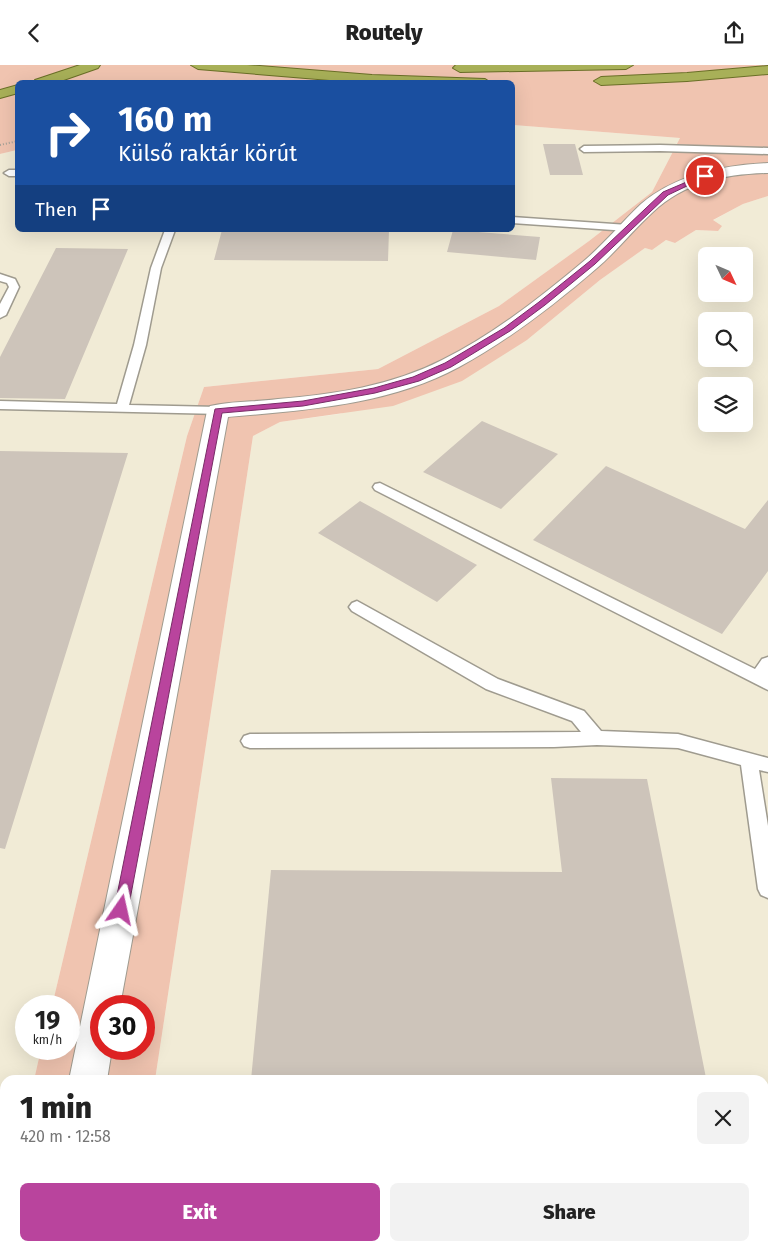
<!DOCTYPE html>
<html lang="en">
<head>
<meta charset="utf-8">
<style>
  :root { --surface:#fff; --page:#f2f2f2; --text:#222; --muted:#767676; --accent:#b9449d }
  body { margin:0; font-family:"Fira Sans",sans-serif; background:var(--page); color:var(--text); height:100vh; display:flex; flex-direction:column; font-size:19px; white-space:nowrap }
  * { box-sizing:border-box; margin:0 }
  p { font-size:16px; color:var(--muted) }
  .icon { flex:none; width:28px; height:28px; fill:none; stroke:currentColor; stroke-width:2; stroke-linecap:round; stroke-linejoin:round }
  .map { position:relative; flex:1; overflow:hidden }
  .details { position:absolute; left:0px; top:1010px; width:769px; height:176px; display:flex; flex-direction:column; background:var(--surface); border-radius:15px 15px 0 0; box-shadow:0 5px 20px #0002 }
  .details>* { flex:none }
  .hud { position:absolute; left:15px; top:15px; width:500px; height:152px; border-radius:8px; box-shadow:0 5px 20px #0002; background:#1a4fa0; color:#fff; overflow:hidden }
  .needle { width:32px; rotate:134deg }
  .fabs { position:absolute; left:698px; top:182px; display:grid; gap:10px }
  .fabs a { display:grid; place-items:center; width:55px; height:55px; border-radius:8px; background:var(--surface); box-shadow:0 5px 20px #0002; font-size:25px }
  .speed { position:absolute; left:15px; top:930px; display:flex; gap:10px; font-size:25px; font-weight:700; text-align:center }
  .speed>* { display:grid; place-content:center; width:65px; height:65px; border-radius:50%; background:var(--surface); box-shadow:0 5px 20px #0002; line-height:1 }
  .speed small { font-size:12px; font-weight:400 }
  .speed .limit { border:8px solid #d22; background:#fff; color:#111 }
  .pin { position:absolute; display:grid; place-items:center; width:42px; height:42px; color:#fff; margin:-21px; border:2px solid #fff; border-radius:50%; box-shadow:0 1px 5px #0007 }
  .me { position:absolute; width:55px; margin:-28px; rotate:11deg; stroke-linejoin:round; filter:drop-shadow(0 0 4px #0008) }
  .turn { display:flex; align-items:center; gap:18px; height:105px; padding:0 20px; font-size:22px }
  .turn .icon { width:65px; height:65px; stroke-width:2.5 }
  .turn b { display:block; font-size:35px; line-height:42px }
  .then { display:flex; align-items:center; height:48px; padding:0 20px; background:#0003; gap:10px; font-size:19px }
  .round { display:grid; place-items:center; flex:none; width:52px; height:52px; border-radius:8px; background:var(--page) }
  .overview { display:flex; align-items:center; justify-content:space-between; height:85px; padding:0 20px }
  h1 { font-size:30px; font-weight:800; line-height:38px }
  .action { display:flex; gap:10px; margin-top:auto; padding:10px 20px }
  .action a { flex:1; height:58px; border-radius:8px; background:var(--accent); color:#fff; font-size:20px; font-weight:800; line-height:58px; text-align:center }
  .action a+a { background:var(--page); color:var(--text) }
  header { display:flex; justify-content:space-between; align-items:center; height:65px; padding:0 20px; background:var(--surface); font-size:22px; font-weight:800 }
  .map>svg:first-child { display:block }
</style>
</head>
<body>
<header><svg class="icon" aria-label="back" viewBox="0 0 24 24"><path d="M15 5l-7 7 7 7"/></svg>Routely<svg class="icon" aria-label="share" viewBox="0 0 24 24"><path d="M12 15V3M7 8l5-5 5 5M5 13v7h14v-7"/></svg></header>
<div class="map">
<svg width="768" height="1186" viewBox="0 0 768 1186">
  <rect width="100%" height="100%" fill="#f7f3e6"/>
  <path fill="#f1ebd6" fill-rule="evenodd" d="M513,60l167,13 -28,54 -63,49 -90,65 -121,63 -174,18 -17,49 -135,570h-26v43h15l-7,31h-29v121l-5,21v-1068l17,-4 1,80h494z
    M768,131v936l-4,2v-54h-609l98,-644 27,-14 60,-8 187,-74 73,-60 45,-32 7,2 14,-10 9,3 21,-13 22,1 -6,-10 31,-17zM706,191h38v38h-38zM706,256h38v38h-38zM706,321h38v38h-38z
    M129,1181h483l-3,5h-480z"/>
  <path fill="#f0c4b0" fill-rule="evenodd" d="M0,0h768v131l-25,8 -30,16 9,6 -4,5 -22,-1 -21,13 -9,-3 -14,10 -7,-2 -45,32 -73,60 -65,41 -69,25 -113,16 -27,14 -98,644h-121l7,-31h28v-43h-17l135,-570 17,-49 174,-18 121,-63 90,-65 63,-49 28,-54 -167,-13 -1,-42h-494l-1,67 -17,4zM101,941h43v43h-43z
    M768,1067v119h-159l3,-5h152v-112z
    M5,1136v45h124v5h-129v-29z"/>
  <path fill="#cdc4ba" d="M543,79h32l8,31h-33z
    M222,165h167l-1,31 -174,-1z
    M453,165l87,7 -4,23 -89,-8z
    M56,183l72,1 -63,150 -65,-1v-41z
    M482,356l76,33 -57,55 -78,-37z
    M0,386l128,2 -123,396 -5,-1z
    M606,401l139,63 23,-29v71l-46,63 -189,-94z
    M360,436l117,64 -40,37 -119,-69z
    M551,713l96,1 59,299 -119,-1 1,3h-337l20,-210 291,2z"/>
  <g fill="none" stroke-linecap="round" stroke-linejoin="round">
    <g stroke="#9f9b8f" stroke-width="3">
      <path id="service" d="M660,80l108,3v6l-108,-3 -76,1 -4,-3 4,-3z
        M18,105v6h-9l-5,-3 5,-3z
        M512,152l116,8 5,3 -5,3 -116,-8z
        M165,165h10l-14,38 -15,77 -17,60 89,2 6,4 -2,3 -222,-5v-8l117,3 17,-59 17,-77z
        M0,209l15,5 4,8 -13,28 -6,3v-14l9,-17 -2,-4 -7,-2z
        M380,418l375,186 7,-10 6,-2v33l-393,-200 -2,-3 2,-3z
        M357,536l141,78 86,32 17,20 77,3 90,24v14l-9,-2 9,56v72l-7,-3 -3,-6 -17,-124 -63,-17 -81,-3 -43,2 -304,1 -6,-2 -3,-5 3,-5 6,-2 331,-2 -9,-11 -86,-32 -134,-78 -3,-4 3,-4z"/>
    </g>
    <g stroke="#9f9b8f" stroke-width="2">
      <path id="minor" d="M768,98v10c-42,1 -83,9 -115,39 -20,18 -36,39 -56,56 -43,37 -88,72 -138,99 -70,38 -153,43 -231,50l-108,589h-19v43h11l-5,31h-38l138,-669 3,-5c22,-5 46,-4 68,-7 57,-5 113,-13 164,-39 52,-26 99,-63 143,-100 20,-17 37,-38 56,-56 35,-30 82,-39 127,-41z
        M768,1133v53h-43l2,-5h37v-46z
        M34,1181h42l-1,5h-42z"/>
    </g>
    <g stroke="#6a6f27" stroke-width="2">
      <path id="trunk" d="M80,0h20l-2,3 -43,15h-21l1,-3z
        M191,0h56l125,10 113,4 6,4h-125l-168,-14z
        M456,0h177l-7,4 -166,3 -7,-4z
        M768,1v8l-81,7 -86,4 -7,-4 7,-4 86,-4z
        M18,20v8l-18,5v-8z"/>
    </g>
    <path stroke="#a4a197" stroke-width="2" stroke-dasharray="1 2" stroke-linecap="butt" d="M0,80l18,-4"/>
    <use href="#service" fill="#fff" fill-rule="evenodd"/>
    <use href="#minor" fill="#fff" fill-rule="evenodd"/>
    <use href="#trunk" fill="#a8b058" fill-rule="evenodd"/>
  </g>
  <path fill="#b9449d" stroke="#782c66" d="M703,110l5,1 -40,19 -73,69 -50,41 -35,26 -59,36 -32,14 -44,12 -72,13 -81,7 -94,497 -2,5 -5,2 -5,-2 -2,-5 101,-501 88,-8 71,-13 39,-11 32,-14 59,-35 35,-26 51,-41 73,-69z"/>
</svg>
<div class="fabs">
<a><svg class="needle" viewBox="-14 -14 28 28"><path d="M0-13l5 13h-10z" fill="#e53935"/><path d="M0 13l5-13h-10z" fill="#767676"/></svg></a>
<a><svg class="icon" aria-label="search" viewBox="0 0 24 24"><circle cx="10" cy="10" r="6"/><path d="M15 15l6 6"/></svg></a>
<a><svg class="icon" aria-label="layers" viewBox="0 0 24 24"><path d="M12 4l9 5-9 5-9-5zM3 14l9 5 9-5"/></svg></a>
</div>
<div class="speed"><div>19<small>km/h</small></div><div class="limit">30</div></div>
<div class="pin" style="left:705px;top:111px;background:#d93025"><svg class="icon" aria-label="arrive" viewBox="0 0 24 24"><path d="M6 21V4h12l-3 4 3 4H6"/></svg></div>
<svg class="me" style="left:121px;top:845px" viewBox="-20 -20 40 40"><path d="M0-17L14 15 0 8-14 15z" fill="#b9449d" stroke="#fff" stroke-width="4"/></svg>
<div class="hud">
<div class="turn"><svg class="icon" aria-label="right" viewBox="0 0 24 24"><path d="M7 20v-9h11M14 6l5 5-5 5"/></svg><div><b>160 m</b>Külső raktár körút</div></div>
<div class="then">Then<svg class="icon" aria-label="arrive" viewBox="0 0 24 24"><path d="M6 21V4h12l-3 4 3 4H6"/></svg></div>
</div>
<section class="details">
<div class="overview"><div><h1>1 min</h1><p>420 m · 12:58</p></div><a class="round"><svg class="icon" aria-label="close" viewBox="0 0 24 24"><path d="M6 6l12 12M18 6L6 18"/></svg></a></div>
<div class="action"><a>Exit</a><a>Share</a></div>
</section>
</div>
</body>
</html>
